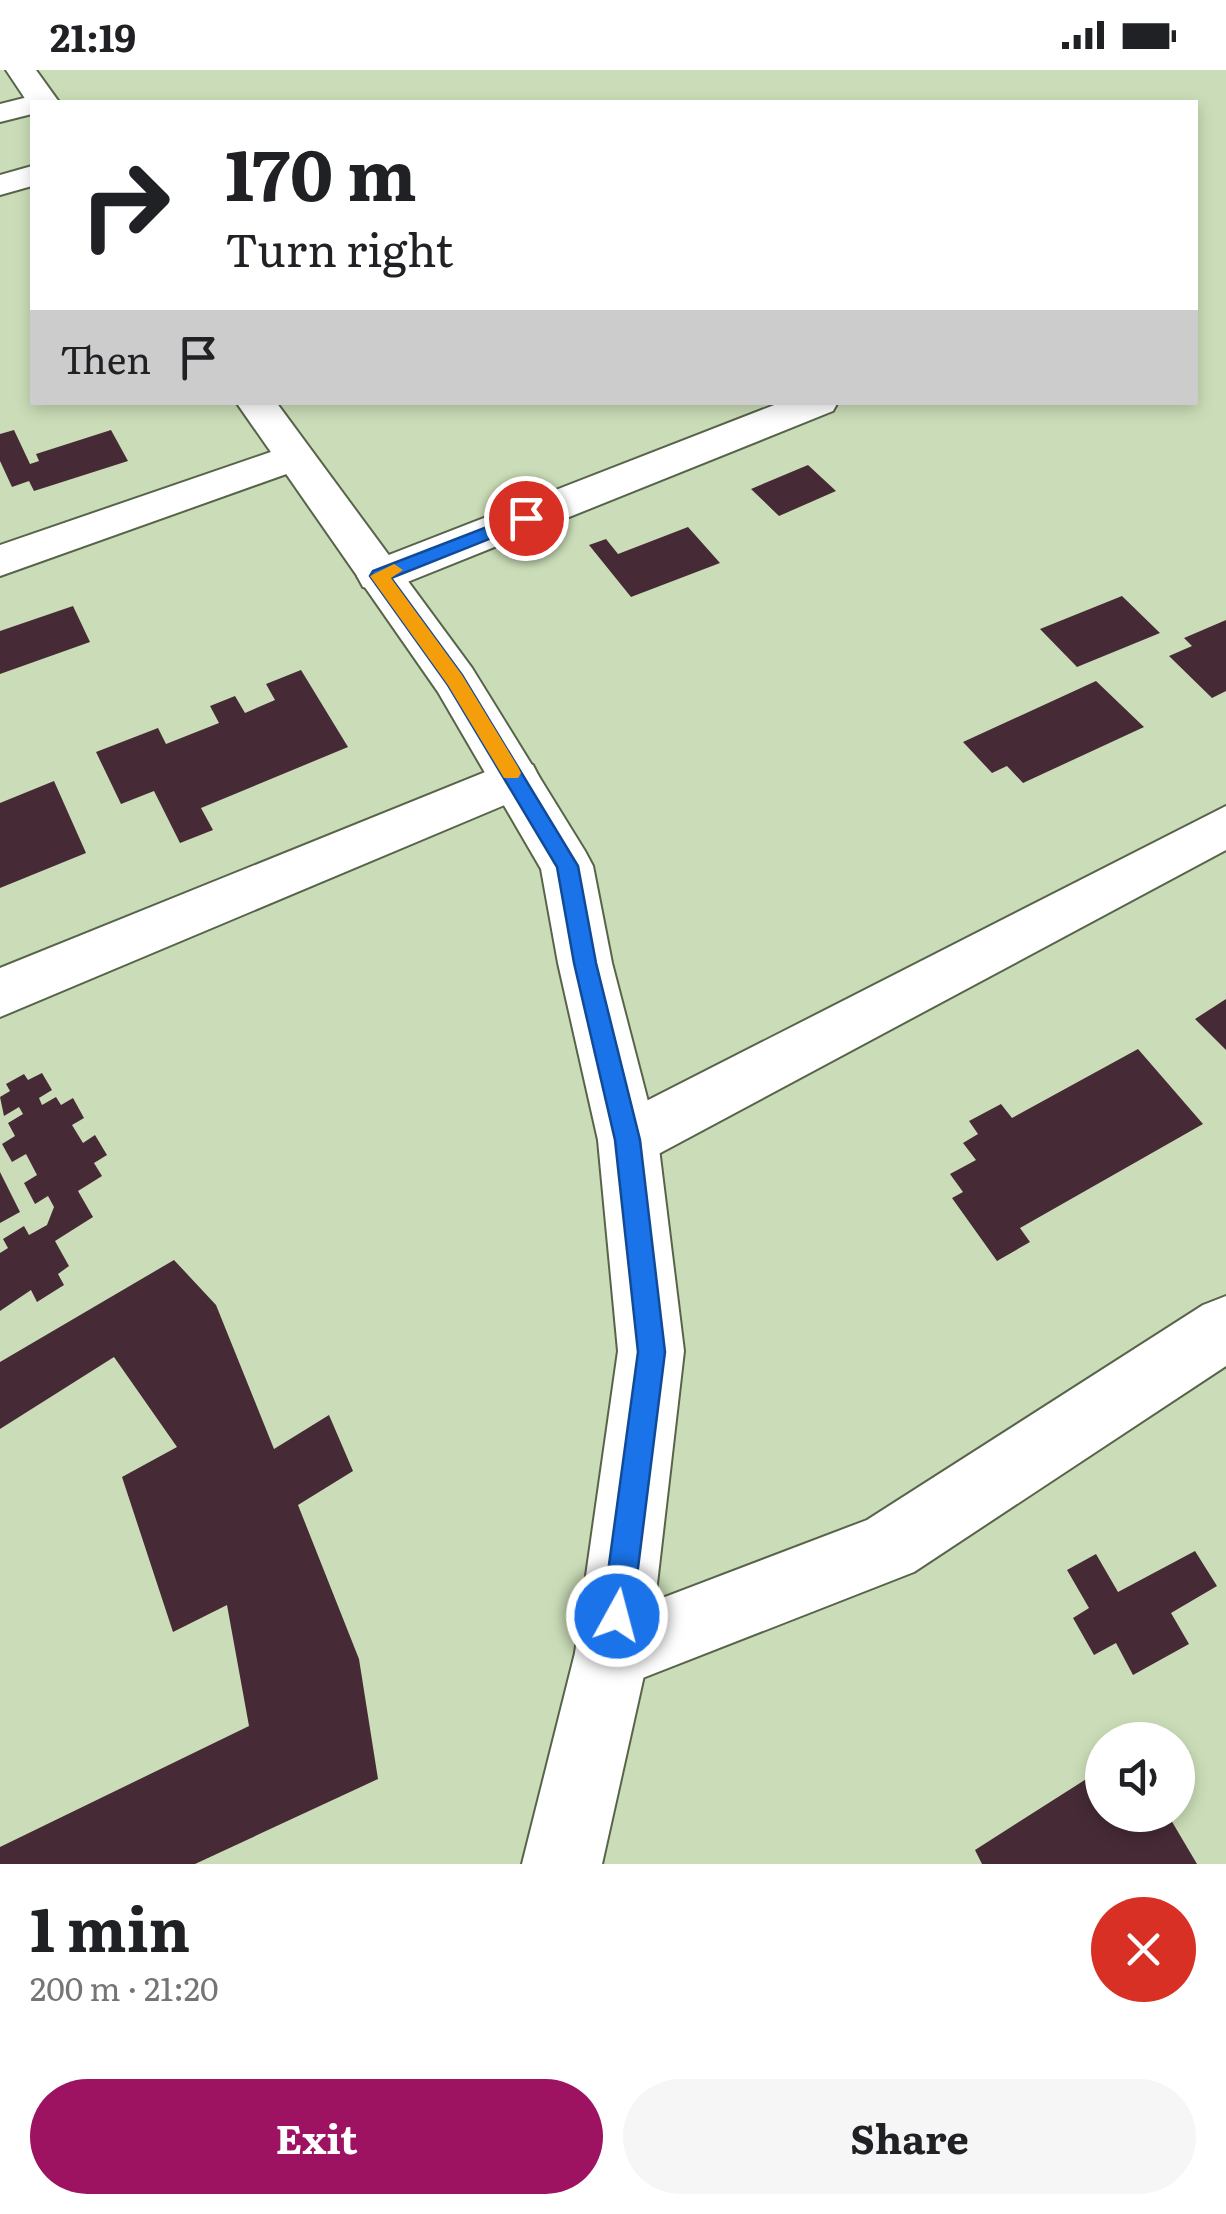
<!DOCTYPE html>
<html lang="en">
<head>
<meta charset="utf-8">
<style>
  :root { --surface:#fff; --page:#f6f6f6; --text:#202124; --muted:#757577; --accent:#9d1361 }
  body { margin:0; font-family:Literata,serif; background:var(--page); color:var(--text); height:100vh; display:flex; flex-direction:column; font-size:38px; white-space:nowrap }
  * { box-sizing:border-box; margin:0 }
  p { font-size:32px; color:var(--muted) }
  .icon { flex:none; width:55px; height:55px; fill:none; stroke:currentColor; stroke-width:2; stroke-linecap:round; stroke-linejoin:round }
  .map { position:relative; height:1794px; overflow:hidden }
  .details { display:flex; flex-direction:column; background:var(--surface); flex:1 }
  .details>* { flex:none }
  .banner { position:absolute; left:30px; top:30px; width:1168px; height:305px; border-radius:0px; box-shadow:0 5px 15px #0003; background:#fff; color:var(--text); overflow:hidden }
  .fabs { position:absolute; left:1085px; top:1652px; display:grid; gap:20px }
  .fabs a { display:grid; place-items:center; width:110px; height:110px; border-radius:50%; background:var(--surface); box-shadow:0 5px 15px #0003; font-size:50px }
  .pin { position:absolute; display:grid; place-items:center; width:85px; height:85px; color:#fff; margin:-42px; border:5px solid #fff; border-radius:50%; box-shadow:0 2px 10px #0007 }
  .me { position:absolute; width:110px; margin:-55px; rotate:7deg; stroke-linejoin:round; filter:drop-shadow(0 0 8px #0008) }
  .turn { display:flex; align-items:center; gap:35px; height:210px; padding:0 30px; font-size:45px }
  .turn .icon { width:130px; height:130px; stroke-width:2.5 }
  .turn b { display:block; font-size:70px; line-height:85px }
  .then { display:flex; align-items:center; height:95px; padding:0 30px; background:#0003; gap:20px; font-size:38px }
  .round { display:grid; place-items:center; flex:none; width:105px; height:105px; border-radius:52px; background:var(--page) }
  .overview { display:flex; align-items:center; justify-content:space-between; height:170px; padding:0 30px }
  h1 { font-size:60px; font-weight:700; line-height:75px }
  .button { display:flex; gap:20px; margin-top:auto; padding:20px 30px }
  .button a { flex:1; height:115px; border-radius:60px; background:var(--accent); color:#fff; font-size:40px; font-weight:700; line-height:115px; text-align:center }
  .button a+a { background:var(--page); color:var(--text) }
  .status { display:flex; justify-content:space-between; align-items:center; height:70px; padding:0 50px; background:var(--surface); direction:ltr }
  .status svg { height:28px; fill:currentColor }
  .map>svg:first-child { display:block }
</style>
</head>
<body>
<div class="status"><b>21:19</b><svg viewBox="0 0 49 12"><path d="M0 12V9h3v3zM5 12V6h3v6zM10 12V3h3v9zM15 12V0h3v12zM26 1h20v11H26zM47 4h2v5h-2z"/></svg></div>
<div class="map">
<svg width="1226" height="1794" viewBox="0 0 1226 1794">
  <rect width="100%" height="100%" fill="#d6e5c7"/>
  <path fill="#cbddb8" fill-rule="evenodd" d="M0,0h1226v1794h-1226zM32,32h1163v300h-1163zM1102,1670h76v75h-76z"/>
  <path fill="#462b36" d="M14,360l16,34 9,-3 -3,-7 75,-24 17,31 -94,30 -5,-10 -17,6 -12,-26v-27z
    M808,395l28,26 -57,25 -28,-27z
    M688,457l32,36 -89,34 -42,-52 17,-6 12,15z
    M1122,526l38,37 -83,34 -37,-38z
    M73,536l17,36 -90,32v-43z
    M1226,550v71l-14,7 -43,-42 23,-10 -8,-8z
    M301,600l47,77 -147,61 12,22 -33,13 -26,-52 -33,13 -25,-52 62,-24 8,16 53,-21 -9,-17 25,-10 10,17 30,-13 -9,-16z
    M1096,611l48,46 -121,56 -16,-17 -15,7 -29,-31z
    M54,711l32,72 -86,35v-85z
    M1226,929v51l-31,-31z
    M1138,979l65,75 -183,104 10,14 -33,19 -45,-63 11,-6 -13,-18 26,-14 -13,-17 15,-9 -9,-13 32,-17 11,14z
    M42,1003l10,17 -13,8 3,7 14,-8 5,8 12,-7 11,20 -12,7 11,18 12,-8 12,20 -13,8 8,13 -24,15 15,26 -38,24 14,25 -11,8 6,11 -27,17 -6,-12 -31,21v-58l8,-5 -5,-9 21,-13 5,9 18,-10 7,-18 -6,-11 -13,8 -11,-21 13,-8 -11,-21 -14,8 -10,-18 13,-8 -7,-13 15,-9 -4,-7 -15,9 -4,-19 10,-6 -4,-7 18,-10 4,6z
    M0,1102l20,40 -20,11z
    M174,1190l42,45 58,144 55,-34 24,56 -55,34 61,154 19,120 -183,85h-195v-17l249,-121 -22,-121 -54,27 -51,-155 55,-30 -63,-90 -114,72v-67z
    M1195,1481l22,35 -46,27 18,31 -56,31 -17,-32 -22,12 -21,-37 16,-10 -22,-38 29,-16 22,38z
    M1102,1699v46h66l29,49h-215l-7,-14z"/>
  <g fill="none" stroke-linecap="round" stroke-linejoin="round">
    <g stroke="#57644a" stroke-width="4">
      <path id="minor" d="M32,26l14,6h-14v12l-32,8v-18z
        M32,96v20l-32,9v-20z
        M782,332h56l-5,9 -438,176 -16,4 -16,-4 -6,-11 6,-11z
        M294,374l15,4 6,9 -6,9 -309,110v-31z
        M515,690l18,5 7,14 -7,14 -533,224v-49z
        M1226,736v44l-577,309 -21,9 -21,-9 -9,-19 9,-19z
        M1226,1226v70l-312,206 -302,118 -26,-11 -11,-26 11,-26 281,-107 336,-215z"/>
    </g>
    <g stroke="#57644a" stroke-width="4">
      <path id="tertiary" d="M6,0h30l23,32h-27v7z
        M236,332h40l196,266 113,183 8,15 19,97 46,177 26,211 -35,302 -47,211h-80l53,-211 43,-302 -20,-211 -40,-177 -17,-94 -103,-177z"/>
    </g>
    <use href="#minor" fill="#fff" fill-rule="evenodd"/>
    <use href="#tertiary" fill="#fff" fill-rule="evenodd"/>
  </g>
  <path fill="#1a73e8" stroke="#114b97" stroke-width="2.5" d="M526,442l6,2v8l-141,56 71,97 116,191 18,97 44,177 25,212 -33,264 -4,10 -11,5 -10,-5 -5,-10 36,-264 -23,-212 -41,-177 -17,-96 -109,-182 -78,-109 3,-5z"/>
  <path fill="#f59e0b" d="M394,494l9,6 -12,8 71,97 56,92 3,6 -3,5h-14l-56,-93 -78,-109z"/>
</svg>
<div class="fabs">
<a><svg class="icon" aria-label="sound" viewBox="0 0 24 24"><path d="M4 9h4l5-4v14l-5-4H4zM17 9q2 3 0 6"/></svg></a>
</div>
<div class="pin" style="left:526px;top:448px;background:#d93025"><svg class="icon" aria-label="arrive" viewBox="0 0 24 24"><path d="M6 21V4h12l-3 4 3 4H6"/></svg></div>
<svg class="me" style="left:617px;top:1546px" viewBox="-20 -20 40 40"><circle r="17" fill="#1a73e8" stroke="#fff" stroke-width="3"/><path d="M0-11L8 9 0 5-8 9z" fill="#fff"/></svg>
<div class="banner">
<div class="turn"><svg class="icon" aria-label="right" viewBox="0 0 24 24"><path d="M7 20v-9h11M14 6l5 5-5 5"/></svg><div><b>170 m</b>Turn right</div></div>
<div class="then">Then<svg class="icon" aria-label="arrive" viewBox="0 0 24 24"><path d="M6 21V4h12l-3 4 3 4H6"/></svg></div>
</div>
</div>
<section class="details">
<div class="overview"><div><h1>1 min</h1><p>200 m · 21:20</p></div><a class="round" style="background:#d93025;color:#fff"><svg class="icon" aria-label="close" viewBox="0 0 24 24"><path d="M6 6l12 12M18 6L6 18"/></svg></a></div>
<div class="button"><a>Exit</a><a>Share</a></div>
</section>
</body>
</html>
